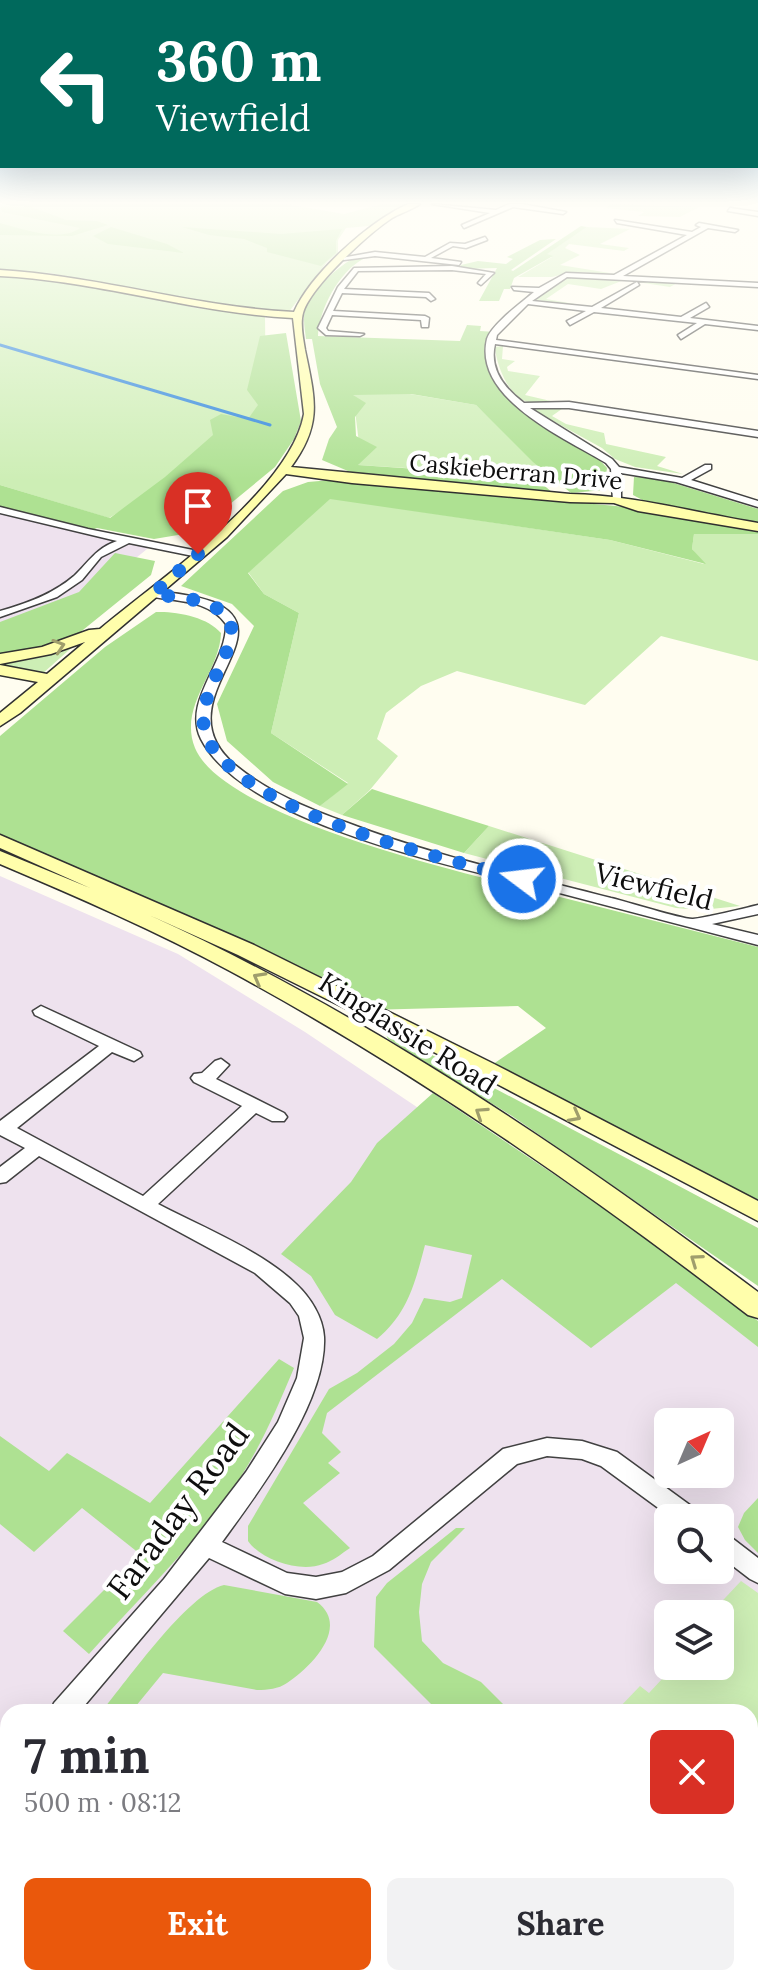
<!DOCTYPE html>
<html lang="en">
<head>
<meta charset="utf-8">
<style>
  :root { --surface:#fff; --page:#f2f2f3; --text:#2b2b33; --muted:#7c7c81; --accent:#ea580c }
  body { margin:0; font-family:Lora,serif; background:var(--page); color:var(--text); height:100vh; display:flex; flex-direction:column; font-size:30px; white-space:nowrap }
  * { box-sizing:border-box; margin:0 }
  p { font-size:26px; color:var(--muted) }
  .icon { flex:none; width:44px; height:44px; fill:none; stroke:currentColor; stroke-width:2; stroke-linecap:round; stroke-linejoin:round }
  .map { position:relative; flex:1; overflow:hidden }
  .side { position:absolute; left:0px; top:1704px; width:758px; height:282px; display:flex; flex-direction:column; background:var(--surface); border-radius:24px 24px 0 0; box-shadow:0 8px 32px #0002 }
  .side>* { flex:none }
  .banner { position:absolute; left:0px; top:0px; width:758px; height:168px; box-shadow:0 8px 32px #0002; background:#00695c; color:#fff; overflow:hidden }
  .needle { width:52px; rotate:44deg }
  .controls { position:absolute; left:654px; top:1408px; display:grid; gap:16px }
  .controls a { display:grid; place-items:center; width:80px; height:80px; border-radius:12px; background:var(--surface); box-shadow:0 8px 32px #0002; font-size:40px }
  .pin { position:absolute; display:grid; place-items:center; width:68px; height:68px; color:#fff; margin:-82px -34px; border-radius:50% 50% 50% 0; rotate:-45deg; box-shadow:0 0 8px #0007 }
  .pin .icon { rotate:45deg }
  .me { position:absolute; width:88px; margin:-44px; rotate:285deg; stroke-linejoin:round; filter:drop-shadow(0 0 6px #0008) }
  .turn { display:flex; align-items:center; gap:28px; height:168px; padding:0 24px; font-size:36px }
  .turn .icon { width:104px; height:104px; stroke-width:2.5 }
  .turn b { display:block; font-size:56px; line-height:68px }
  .round { display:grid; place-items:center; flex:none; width:84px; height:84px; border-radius:12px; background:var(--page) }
  .summary { display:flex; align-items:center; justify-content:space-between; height:136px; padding:0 24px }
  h1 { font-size:48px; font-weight:700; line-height:60px }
  .cta { display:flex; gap:16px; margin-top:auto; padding:16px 24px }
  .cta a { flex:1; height:92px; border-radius:12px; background:var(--accent); color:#fff; font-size:32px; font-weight:700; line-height:92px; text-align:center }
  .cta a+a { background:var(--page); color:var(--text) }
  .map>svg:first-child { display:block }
</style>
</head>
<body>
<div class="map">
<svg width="758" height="1985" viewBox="0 0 758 1985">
  <rect width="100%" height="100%" fill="#fffdf0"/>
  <path fill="#eee2ee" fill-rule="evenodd" d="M0,509l152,36 -74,60 -78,35z
    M0,876l178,78 127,78 367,246 86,67v640h-758zM668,1422h52v52h-52zM668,1518h52v52h-52zM668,1614h52v52h-52zM8,1712h742v266h-742z"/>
  <path fill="#cdeeb5" d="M0,204h286l58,10 38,-10h34l-37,21 -33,3 -8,12v13l-11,9 -39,51 -49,-2 -189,-38 -50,-2z
    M610,204l89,3 -19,10 -42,-1 6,-4 -38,-4z
    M587,227l43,2 -30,15 29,4 -5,3 -55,-7 -4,4 15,7 -20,10 56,9 -44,-2 -20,5h-34l34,-20 -6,-3z
    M0,275l53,2 143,31 69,8 1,90 -79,64 -78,48 -109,-33z
    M578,275h14l85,8 -7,4 -46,-7 -23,9 -33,-5 -22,15 46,8 -56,-7 30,-23z
    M503,346l-1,13 13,2 -8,6 1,4 32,5 -15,19 30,7c-8,0 -19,2 -27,0 -19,-4 -32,-38 -33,-55z
    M358,393l52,1 66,11 76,72 -194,-12 3,-6 -8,-64z
    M566,406l-14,10 14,8 38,9 2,11 60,13 -9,9 26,8 -48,-7 -20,-8 -13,-11 -67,-37 3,-4z
    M330,498l280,42 94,24 -12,-15 2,-15h64v127l-97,-25 -76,69 -128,-34 -36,15 -35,27 -9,26 21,17 -29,35 -27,24 -22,-9 28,-23 -77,-50 28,-120 -35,-19 -16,-22z
    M77,643l-35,31 -42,-7v-5z
    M489,826l251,80 -39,4 -25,-2 -212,-55z
    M741,1581l17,12v247l-8,-8v-120l-133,-2 23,-24 9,7 25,-27h46v-52h-10z"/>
  <path fill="#aee192" d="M0,204h24l42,16 31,1 11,4 -36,11 -72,-1v-12c23,6 60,20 80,5l-78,-16z
    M581,226l6,1 -40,27 6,2 -39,22 -4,11h-6l-5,12h-20l18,-33 -37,1 1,-4 17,-4 28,3 7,-5 -6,-2 33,-17 16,-1 -45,31 2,1z
    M111,227l56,17 17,9 -76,-9 -15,-8z
    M182,227l99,7 61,-5 -6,12v12l-15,13 -54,-14v-4l-23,-9 -35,-4z
    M356,257l7,2c-24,13 -44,50 -45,77l142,5 7,-16 14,1 -1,5 16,1 -6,9 -3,23 12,22 97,70 11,12 -3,22 -33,3 -38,-31 -57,-57 -65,-11 -58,1 13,8 -11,14 1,19 21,11 -19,18 176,12 19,16 -198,-19 -33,-14 7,-21 8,-12 -17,-43 -8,-45h-6c-1,-10 -4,-22 0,-32 8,-18 33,-42 50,-50z
    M286,333l15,88 -7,18 -19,28 -79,65 -42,7 -57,-11 -9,4 -88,-22v-25l110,33 55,-41 48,-42 -3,-15 11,-6 27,5 10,-14 -11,-15 13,-54z
    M634,477l23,1 101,31v14l-108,-19 -17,-9z
    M331,480l285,26 142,23v5h-64l-2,15 14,15 -96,-24 -280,-41 -82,74 16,21 35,19 -28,120 77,51 -28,22 -47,-24 -46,-41 -10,-37 37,-78 -22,-22 -51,-18 102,-95 25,-9z
    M115,553l40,8 -4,14 -73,59 -33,17 -45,8v-37l79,-30z
    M156,612c20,-1 52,5 65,21 -1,39 -43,73 -26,115 30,73 294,131 369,150 65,16 129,33 194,49v265l-272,-143 60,-41 -28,-22 -152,4 -366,-173v-101l105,-89z
    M372,789l12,4 105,33 -25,27 -122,-38z
    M383,1029l375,199v58l-246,-170 -124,-77z
    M433,1093l186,125 139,103v26l-82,-64 -85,65 -89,-69 -175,134 -5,20 19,19 -13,11 12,10 -37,30 47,45c-9,6 -17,13 -27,16 -23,9 -62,-4 -75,-23v-15l81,-137 28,-16 37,-29 18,-21 12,-25 26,4 12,-4 10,-43 -47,-10c-10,38 -17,68 -48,94l-42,-24 -24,-39 -30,-22 70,-72 26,-39z
    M279,1359l15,9c-16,38 -32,76 -54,110 -42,64 -100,119 -151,176l-26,-23 77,-77 -58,-46 -48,44 -34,-28v-88l49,35 18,-18 83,50z
    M758,1498v55l-13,-13 -7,-13 6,-14z
    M456,1528h9l-34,34 -9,22 -3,28 3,29 21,22 38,19 30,30h-72l-65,-65 2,-50 11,-14z
    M224,1585l93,17c34,25 -7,66 -30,81 -9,6 -19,7 -30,7l-94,-17 -32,39h-30c27,-32 86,-118 123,-127z
    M750,1832l8,8v145h-13l-7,-7h12z
    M8,1850v128h8v7h-16v-116z"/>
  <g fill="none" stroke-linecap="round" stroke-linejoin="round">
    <path stroke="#2d85dc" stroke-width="3" d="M0,345l270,80"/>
    <g stroke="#414141" stroke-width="3">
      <path id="street" d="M432,204l64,6 13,-6h13l44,8 -3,2 -50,-7 -49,21 -2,-3 28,-12z
        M730,208l28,4v4l-30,-5z
        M615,220l77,12 9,-5 -5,-2 3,-2 39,7 -3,2 -27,-4 -85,48 135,7v4l-191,-10 -35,24 60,6 45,-25 2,3 -38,23 80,9 25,-14 3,4 -19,11 68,8v4l-53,-6 -24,15 -3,-4 19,-12 -103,-11 -24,13 -3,-4 19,-10 -58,-7 -31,31 -1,5 262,35v4l-263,-35c-6,25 9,44 29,59l45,-1 189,29v6l-189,-29h-39l82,51 7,8 63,11 23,-13h6v4l-20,11 67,21v6l-82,-25 -55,-9v26l-8,2 -2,-32 -5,-6c-43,-26 -133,-65 -119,-124 4,-14 35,-37 47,-47l-20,-2 -2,-3 27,1 27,-15 48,2 73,-40 -70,-12z
        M485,237l2,3 -21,8 -13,-2 -22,12 30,4 -2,3 -84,-9 -31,4 -3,-2 34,-6 50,5 25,-14 15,1z
        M452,266l42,7 -13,12 -3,-2 8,-9 -34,-4 -94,1 -14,18 85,4 6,6 -4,2 -5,-4 -84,-4 -9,18 92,5 4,2 -1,9h-6l-1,-7 -89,-5 -6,13 2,3 36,3 -4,2 -34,-1 -8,-7 20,-41 16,-19z
        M0,507l88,22 110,22 5,3 -5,3 -69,-14 -28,14 -19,23 -25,17 -57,20v-6c26,-7 53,-17 74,-35 15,-14 22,-28 43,-35l-117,-28z
        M153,591c20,2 41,4 60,11 76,32 -53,100 22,163 33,27 73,44 113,58 85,33 175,52 263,75 14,3 73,22 82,21 21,-3 44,-9 65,-14v9l-46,10 46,11v10c-69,-18 -138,-36 -206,-54 -89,-23 -307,-66 -351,-152 -19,-38 26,-76 25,-115 -18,-25 -50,-22 -77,-28v-4z
        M41,1006l99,46 2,4 -8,5 -22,-9 -95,76 126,68 99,-90 -48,-24 -3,-4 3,-4 8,-1 13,-12 6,-2 8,6 -13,14 68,34 3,4 -3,4h-12l-16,-8 -98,91c42,22 104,47 138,80 14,13 27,33 28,53 3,65 -65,154 -102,205l65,31 29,4 26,-5 31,-16 130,-107 44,-11 35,3 35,11 81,59 3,7h-29l-71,-52 -19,-7 -35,-3 -30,8 -128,106 -43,23 -30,6 -31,-5 -76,-36 -130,154h-29l4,-9 110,-124 82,-107 32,-50 19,-44 7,-40 -5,-22 -9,-13 -35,-30 -216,-117 -33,26 -6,1v-16l25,-19 -25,-13v-14l99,-75 -64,-31 -2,-4z
        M720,1532l8,3 30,23v25l-8,-4 -30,-23z
        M8,1770v36l-8,3v-36z"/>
    </g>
    <g stroke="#303030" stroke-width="3">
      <path id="secondary" d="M408,204h12c-9,6 -19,9 -28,14 -23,15 -82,69 -89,95 -3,11 0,25 2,37 10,49 18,74 -14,117l279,27c63,1 126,19 188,29v8l-120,-20 -24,-8 -44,-1 -218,-19 -66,-9 -59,63 -207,176 -20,13v-13l38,-31 -38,-7v-10l47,9 38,-32 -34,12 -51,10v-10l42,-7 47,-17 11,-1c58,-49 190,-138 204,-215l-11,-96c-99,-5 -194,-37 -293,-42v-6c99,6 195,37 294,42 17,-39 76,-91 114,-108z
        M0,835l254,110 240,119 264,137v20l-280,-147 -240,-119 -89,-40c218,99 418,235 609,377v26l-10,-3c-165,-127 -335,-245 -518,-344 -74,-40 -152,-74 -230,-107v-13l90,37 -90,-40z"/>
    </g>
    <use href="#street" fill="#fff" fill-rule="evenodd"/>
    <use href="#secondary" fill="#fffeab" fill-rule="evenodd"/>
  </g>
  <defs><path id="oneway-chevron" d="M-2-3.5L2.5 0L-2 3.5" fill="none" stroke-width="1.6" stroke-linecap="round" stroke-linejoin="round" transform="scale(2)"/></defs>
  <g stroke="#9f9e6c">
    <use href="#oneway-chevron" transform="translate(59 646) rotate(-18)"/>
    <use href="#oneway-chevron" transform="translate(259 978) rotate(-151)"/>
    <use href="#oneway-chevron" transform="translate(481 1113) rotate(-147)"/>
    <use href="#oneway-chevron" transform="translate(575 1116) rotate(28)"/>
    <use href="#oneway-chevron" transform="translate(696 1260) rotate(-145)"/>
  </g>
  <linearGradient id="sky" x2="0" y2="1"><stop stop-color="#91c2f0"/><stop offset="0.42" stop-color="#fffef8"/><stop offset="1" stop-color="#fffef8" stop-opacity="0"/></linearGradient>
  <rect width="758" height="482" fill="url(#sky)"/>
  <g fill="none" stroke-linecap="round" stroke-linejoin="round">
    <path stroke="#1a73e8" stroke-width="14" stroke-dasharray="0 25.2" d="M198,554l-45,40c21,3 47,4 65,15 45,26 -41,89 -6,138 49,71 228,110 310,132"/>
  </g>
  <g text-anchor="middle" stroke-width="8" stroke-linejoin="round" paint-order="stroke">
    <g font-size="24" fill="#0e0e0e" stroke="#fff">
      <text transform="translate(516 472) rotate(5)" y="8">Caskieberran Drive</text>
    </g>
    <g font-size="28" fill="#0e0e0e" stroke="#fff">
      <text transform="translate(654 886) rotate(14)" y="10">Viewfield</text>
      <text transform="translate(408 1033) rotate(32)" y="10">Kinglassie Road</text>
    </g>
    <g font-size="34" fill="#0e0e0e" stroke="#fff">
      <text transform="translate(178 1511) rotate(-53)" y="12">Faraday Road</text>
    </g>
  </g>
</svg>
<div class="controls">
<a><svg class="needle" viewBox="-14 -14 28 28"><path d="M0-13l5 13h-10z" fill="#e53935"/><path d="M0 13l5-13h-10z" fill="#7c7c81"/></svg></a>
<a><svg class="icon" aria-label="search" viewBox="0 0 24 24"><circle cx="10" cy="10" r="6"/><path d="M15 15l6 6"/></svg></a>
<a><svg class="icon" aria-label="layers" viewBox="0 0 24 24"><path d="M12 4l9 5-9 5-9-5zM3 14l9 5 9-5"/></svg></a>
</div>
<div class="pin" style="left:198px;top:554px;background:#d93025"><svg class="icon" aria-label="arrive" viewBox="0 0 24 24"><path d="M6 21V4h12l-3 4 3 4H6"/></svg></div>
<svg class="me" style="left:522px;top:879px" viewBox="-20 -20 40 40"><circle r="17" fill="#1a73e8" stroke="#fff" stroke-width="3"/><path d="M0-11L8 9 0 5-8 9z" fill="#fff"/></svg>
<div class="banner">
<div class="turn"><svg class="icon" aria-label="left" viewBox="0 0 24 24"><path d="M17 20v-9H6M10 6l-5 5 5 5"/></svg><div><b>360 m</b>Viewfield</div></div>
</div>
<section class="side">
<div class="summary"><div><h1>7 min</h1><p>500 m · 08:12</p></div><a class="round" style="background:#d93025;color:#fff"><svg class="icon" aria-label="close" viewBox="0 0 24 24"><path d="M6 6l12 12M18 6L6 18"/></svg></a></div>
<div class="cta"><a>Exit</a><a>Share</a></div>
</section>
</div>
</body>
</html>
